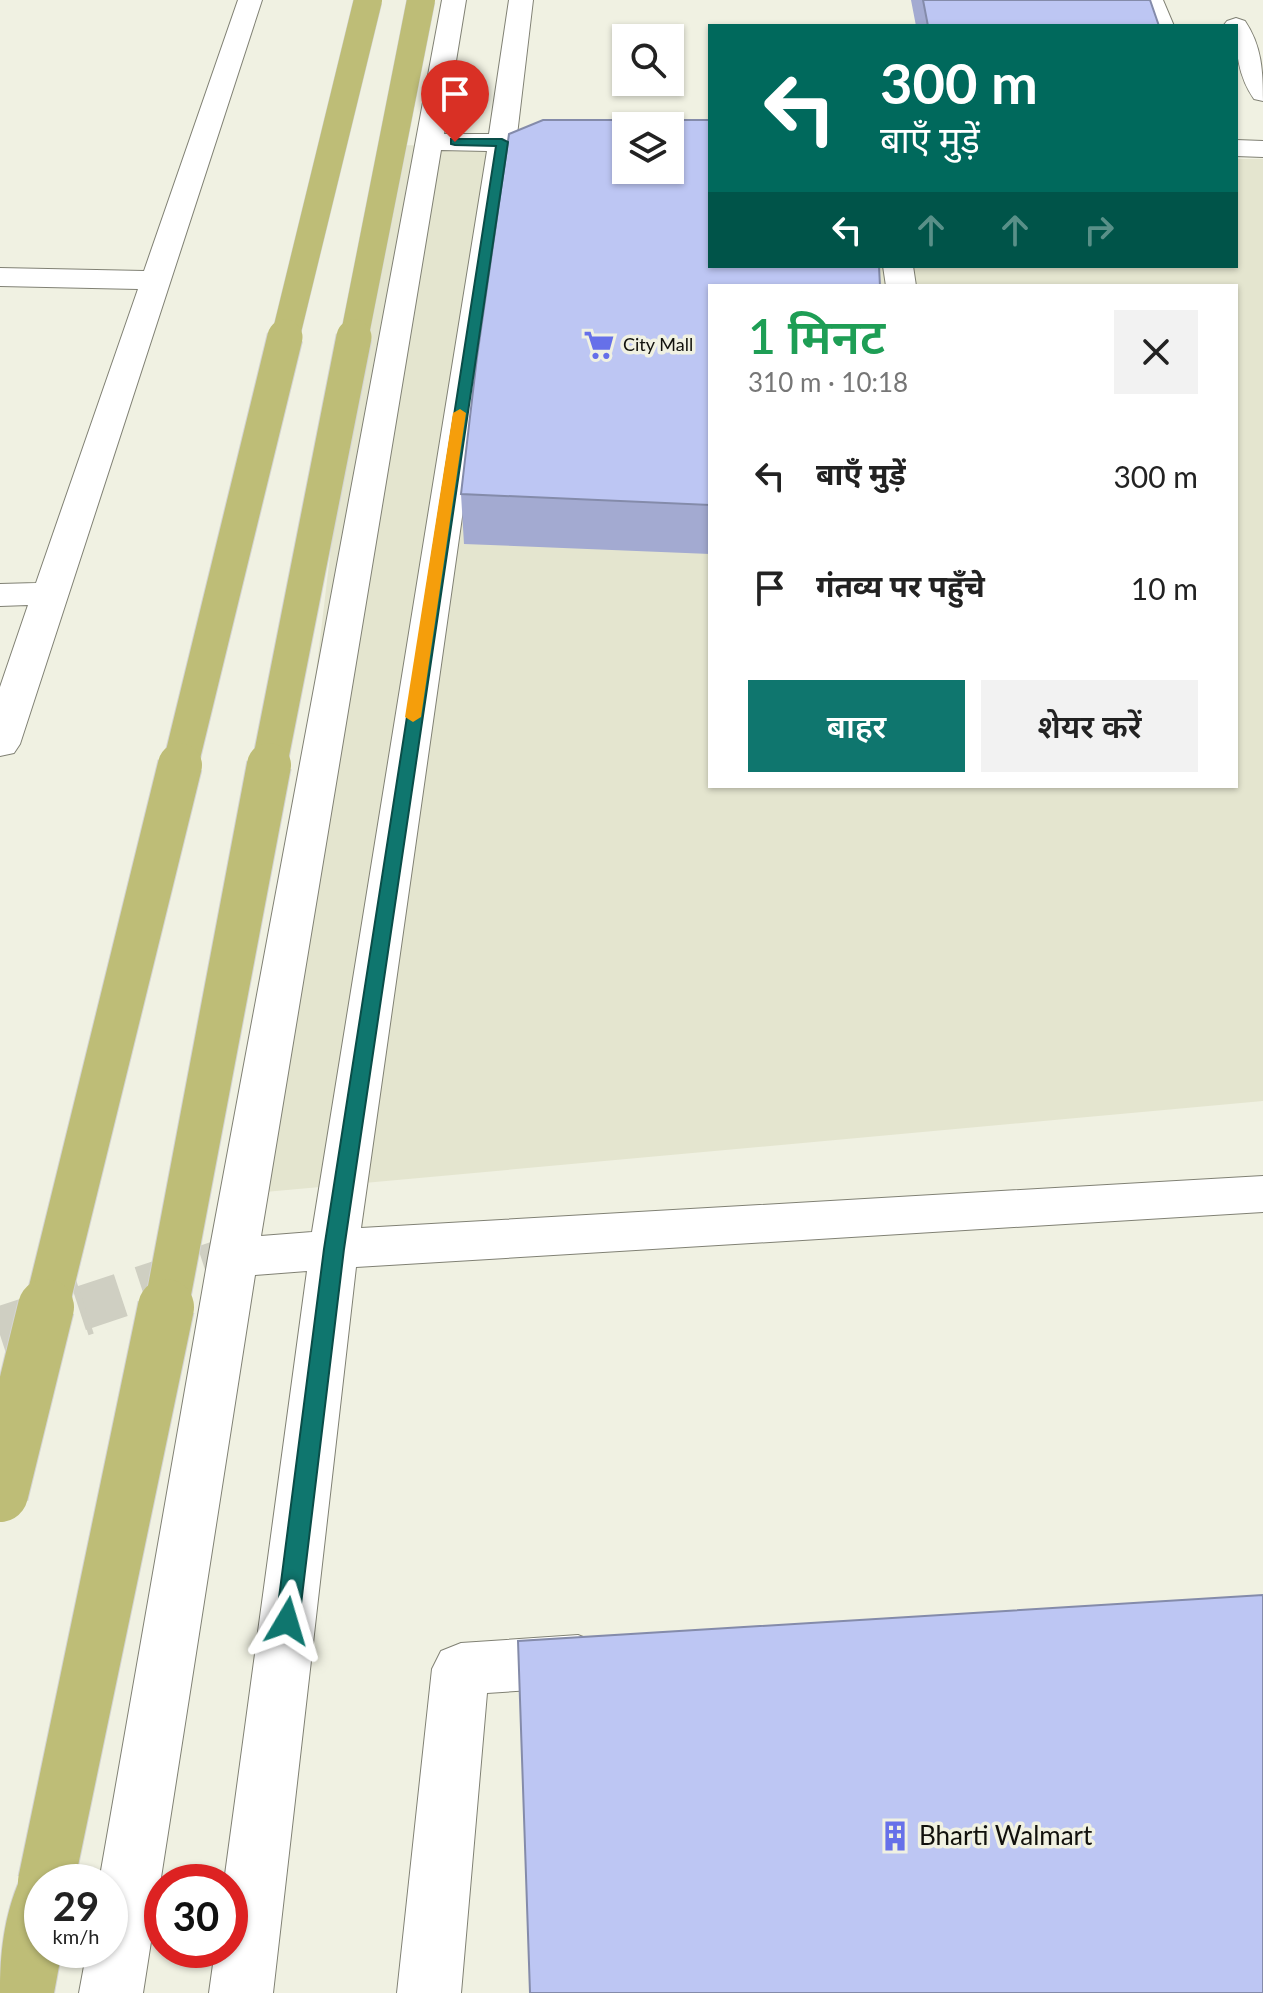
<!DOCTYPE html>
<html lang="hi">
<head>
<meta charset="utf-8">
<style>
  :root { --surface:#fff; --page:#f2f2f2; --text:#222; --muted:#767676; --accent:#0f766e }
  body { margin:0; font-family:Lato,"Noto Sans Devanagari",sans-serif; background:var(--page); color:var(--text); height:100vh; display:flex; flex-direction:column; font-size:30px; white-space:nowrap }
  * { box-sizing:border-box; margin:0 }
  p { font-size:26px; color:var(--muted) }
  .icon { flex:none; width:44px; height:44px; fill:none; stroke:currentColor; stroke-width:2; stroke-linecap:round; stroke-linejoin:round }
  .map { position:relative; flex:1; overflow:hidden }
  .side { position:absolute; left:708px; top:284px; width:530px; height:504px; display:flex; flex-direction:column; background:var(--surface); border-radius:0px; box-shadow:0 2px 6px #0004 }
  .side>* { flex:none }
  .hud { position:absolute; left:708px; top:24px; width:530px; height:244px; border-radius:0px; box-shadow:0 2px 6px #0004; background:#00695c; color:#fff; overflow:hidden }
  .buttons { position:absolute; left:612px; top:24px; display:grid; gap:16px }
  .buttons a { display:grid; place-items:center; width:72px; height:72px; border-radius:0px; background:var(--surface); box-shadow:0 2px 6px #0004; font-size:40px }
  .speed { position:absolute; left:24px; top:1864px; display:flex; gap:16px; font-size:40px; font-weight:700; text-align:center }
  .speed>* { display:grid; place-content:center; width:104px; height:104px; border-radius:50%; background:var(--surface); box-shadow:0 2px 6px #0004; line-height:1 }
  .speed small { font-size:20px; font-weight:400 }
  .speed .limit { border:12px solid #d22; background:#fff; color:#111 }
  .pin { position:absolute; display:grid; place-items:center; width:68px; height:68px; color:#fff; margin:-82px -34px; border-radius:50% 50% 50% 0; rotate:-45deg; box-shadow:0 0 8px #0007 }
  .pin .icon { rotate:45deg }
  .me { position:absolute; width:88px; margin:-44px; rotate:7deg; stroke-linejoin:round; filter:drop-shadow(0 0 6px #0008) }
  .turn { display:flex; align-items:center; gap:28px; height:168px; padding:0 40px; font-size:36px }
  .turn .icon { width:104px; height:104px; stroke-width:2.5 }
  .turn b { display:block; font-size:56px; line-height:68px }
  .lanes { display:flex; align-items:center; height:76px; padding:0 40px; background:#0003; justify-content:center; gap:40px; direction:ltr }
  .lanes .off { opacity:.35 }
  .round { display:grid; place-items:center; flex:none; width:84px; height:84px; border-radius:0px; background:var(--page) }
  .summary { display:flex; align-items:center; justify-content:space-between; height:136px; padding:0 40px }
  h1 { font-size:48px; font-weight:600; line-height:60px; color:#1e9e55 }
  .cta { display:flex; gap:16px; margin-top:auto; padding:16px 40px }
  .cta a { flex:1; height:92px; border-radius:0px; background:var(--accent); color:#fff; font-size:32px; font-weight:600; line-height:92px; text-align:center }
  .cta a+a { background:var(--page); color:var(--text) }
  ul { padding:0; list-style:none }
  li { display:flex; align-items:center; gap:24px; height:112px; padding:0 40px }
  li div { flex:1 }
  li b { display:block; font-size:30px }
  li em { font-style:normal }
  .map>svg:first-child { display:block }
</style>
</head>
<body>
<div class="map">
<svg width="1263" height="1993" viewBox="0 0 1263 1993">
  <rect width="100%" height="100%" fill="#f0f1e2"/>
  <path fill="#e4e5cf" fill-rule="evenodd" d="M379,145l247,2v23h44l40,96h526v-107h27v942l-1009,92zM710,286h526v500h-526z"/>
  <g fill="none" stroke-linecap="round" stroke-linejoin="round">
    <path stroke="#cfcfc2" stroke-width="44" stroke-dasharray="44 22" stroke-linecap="butt" d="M79,1309l154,-51"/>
    <path stroke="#cfcfc2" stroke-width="56" stroke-dasharray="56 28" stroke-linecap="butt" d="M0,1335l85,-28"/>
    <g stroke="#808174" stroke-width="2">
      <path id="minor" d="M238,0h24l-242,744 -6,9 -14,3v-69l28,-82 -28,1v-22l36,-1 102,-294 -138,-3v-18l144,3z
        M442,0h24l-22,134h45l20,-134h24l-16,135 109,1v16l-112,-1 -153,1077 902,-52v36l-907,55 -83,726h-64l6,-43h15v-68h-6l83,-611 -52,4 -112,718h-64l8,-43h23v-68h-11l109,-624zM441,150l46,1 -175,1081 -51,4z
        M1139,0h24l11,26h-26z
        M1236,18l9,3c17,25 18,51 18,80l-9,-2c-16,-23 -18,-47 -18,-73h-13l4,-5z
        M1236,140l27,1v16l-27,-1z
        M883,266h30l3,20h-30z
        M578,1635l20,8 8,18 -8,18 -20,8 -91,6 -26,300h-64l35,-324 9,-18 20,-8z"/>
    </g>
    <g stroke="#d4d4d3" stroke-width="2">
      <path id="major" d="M42,1870l23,12h-23v68h20l-8,43h-54c0,-40 4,-77 20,-114z"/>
    </g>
    <use href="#minor" fill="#fff" fill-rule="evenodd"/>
    <use href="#major" fill="#bebd77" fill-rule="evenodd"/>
    <g stroke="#d4d4d3" stroke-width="29" stroke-linecap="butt">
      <path id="major-bridge-far3" d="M285,339l83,-339
        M354,339l67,-339"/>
    </g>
    <g stroke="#d4d4d3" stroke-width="37" stroke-linecap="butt">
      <path id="major-bridge-far2" d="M180,767l105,-430
        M269,767l85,-430"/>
    </g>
    <g stroke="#d4d4d3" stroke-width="46" stroke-linecap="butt">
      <path id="major-bridge-far1" d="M46,1309l134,-544
        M166,1309l103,-544"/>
    </g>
    <g stroke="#d4d4d3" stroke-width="58" stroke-linecap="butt">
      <path id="major-bridge" d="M0,1494l46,-187
        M46,1882l120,-575"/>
    </g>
    <use href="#major-bridge-far3" stroke="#bebd77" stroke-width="28"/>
    <use href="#major-bridge-far2" stroke="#bebd77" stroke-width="35"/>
    <use href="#major-bridge-far1" stroke="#bebd77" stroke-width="44"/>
    <use href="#major-bridge" stroke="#bebd77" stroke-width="56"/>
  </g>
  <path fill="#a3aad1" d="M911,0h239l9,26h-243z
    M710,286v268l-246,-10 -3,-50z"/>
  <path fill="#bdc6f3" stroke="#848baa" stroke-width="2" fill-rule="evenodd" d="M923,0h227l9,26h-231z
    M543,120h167v146h169l1,20h-170v219l-249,-11 16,-137 32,-223zM626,126h44v44h-44z
    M1263,1595v398h-733l-12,-352z"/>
  <path fill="#0f766e" stroke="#0a4d48" stroke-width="2" d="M451,139h51l6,3 -164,1107 -45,372 -4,7 -8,3 -8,-3 -3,-7 48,-372 172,-1103 -41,-1 -4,-1z"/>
  <path fill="#f59e0b" d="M460,409l6,4 -45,304 -8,5 -8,-5 48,-304z"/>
  <defs>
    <g id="supermarket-bare" transform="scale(2.4)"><path d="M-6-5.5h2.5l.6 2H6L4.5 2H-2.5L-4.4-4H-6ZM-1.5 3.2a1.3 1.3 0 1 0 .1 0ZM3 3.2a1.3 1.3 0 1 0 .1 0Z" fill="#6670e9" stroke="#f0f1e2" stroke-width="2.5" paint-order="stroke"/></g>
    <g id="building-bare" transform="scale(2.4)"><path d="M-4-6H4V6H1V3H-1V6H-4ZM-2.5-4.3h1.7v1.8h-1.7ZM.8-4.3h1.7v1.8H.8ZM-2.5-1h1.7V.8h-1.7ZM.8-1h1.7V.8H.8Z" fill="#6670e9" stroke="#f0f1e2" stroke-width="2.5" paint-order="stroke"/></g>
  </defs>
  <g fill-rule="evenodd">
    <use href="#supermarket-bare" x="599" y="345"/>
    <use href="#building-bare" x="895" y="1836"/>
  </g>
  <g text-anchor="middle" stroke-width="7" stroke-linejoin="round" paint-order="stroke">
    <g font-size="18" fill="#11110c" stroke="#f0f1e2" text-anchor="start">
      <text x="623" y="351">City Mall</text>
    </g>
    <g font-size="26" fill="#11110c" stroke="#f0f1e2" text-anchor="start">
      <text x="919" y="1845">Bharti Walmart</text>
    </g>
  </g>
</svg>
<div class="buttons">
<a><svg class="icon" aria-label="search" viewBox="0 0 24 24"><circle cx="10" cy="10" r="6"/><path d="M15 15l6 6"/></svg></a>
<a><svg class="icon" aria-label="layers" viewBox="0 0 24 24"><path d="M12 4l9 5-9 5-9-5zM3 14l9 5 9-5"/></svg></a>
</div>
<div class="speed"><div>29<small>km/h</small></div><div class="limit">30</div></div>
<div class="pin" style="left:455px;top:142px;background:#d93025"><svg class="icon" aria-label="arrive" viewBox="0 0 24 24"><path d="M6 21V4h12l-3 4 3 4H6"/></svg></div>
<svg class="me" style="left:287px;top:1621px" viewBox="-20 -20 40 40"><path d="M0-17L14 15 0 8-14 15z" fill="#0f766e" stroke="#fff" stroke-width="4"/></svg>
<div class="hud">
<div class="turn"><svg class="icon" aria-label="left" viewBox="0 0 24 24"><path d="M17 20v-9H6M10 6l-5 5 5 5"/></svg><div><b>300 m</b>बाएँ मुड़ें</div></div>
<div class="lanes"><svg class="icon" aria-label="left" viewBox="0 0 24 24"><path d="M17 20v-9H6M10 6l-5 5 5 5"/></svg><svg class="icon off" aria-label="ahead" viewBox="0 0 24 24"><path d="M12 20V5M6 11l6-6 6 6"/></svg><svg class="icon off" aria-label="ahead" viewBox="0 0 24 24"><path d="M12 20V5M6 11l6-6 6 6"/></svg><svg class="icon off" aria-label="right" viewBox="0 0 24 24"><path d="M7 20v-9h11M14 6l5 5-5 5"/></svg></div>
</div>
<section class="side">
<div class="summary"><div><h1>1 मिनट</h1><p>310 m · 10:18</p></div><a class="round"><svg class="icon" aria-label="close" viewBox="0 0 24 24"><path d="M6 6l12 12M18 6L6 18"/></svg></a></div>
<ul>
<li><svg class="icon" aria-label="left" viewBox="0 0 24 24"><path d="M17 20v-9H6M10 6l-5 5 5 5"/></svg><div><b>बाएँ मुड़ें</b></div><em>300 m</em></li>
<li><svg class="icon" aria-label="arrive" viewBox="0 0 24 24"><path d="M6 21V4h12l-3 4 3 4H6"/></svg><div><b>गंतव्य पर पहुँचे</b></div><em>10 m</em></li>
</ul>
<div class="cta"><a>बाहर</a><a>शेयर करें</a></div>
</section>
</div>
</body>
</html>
